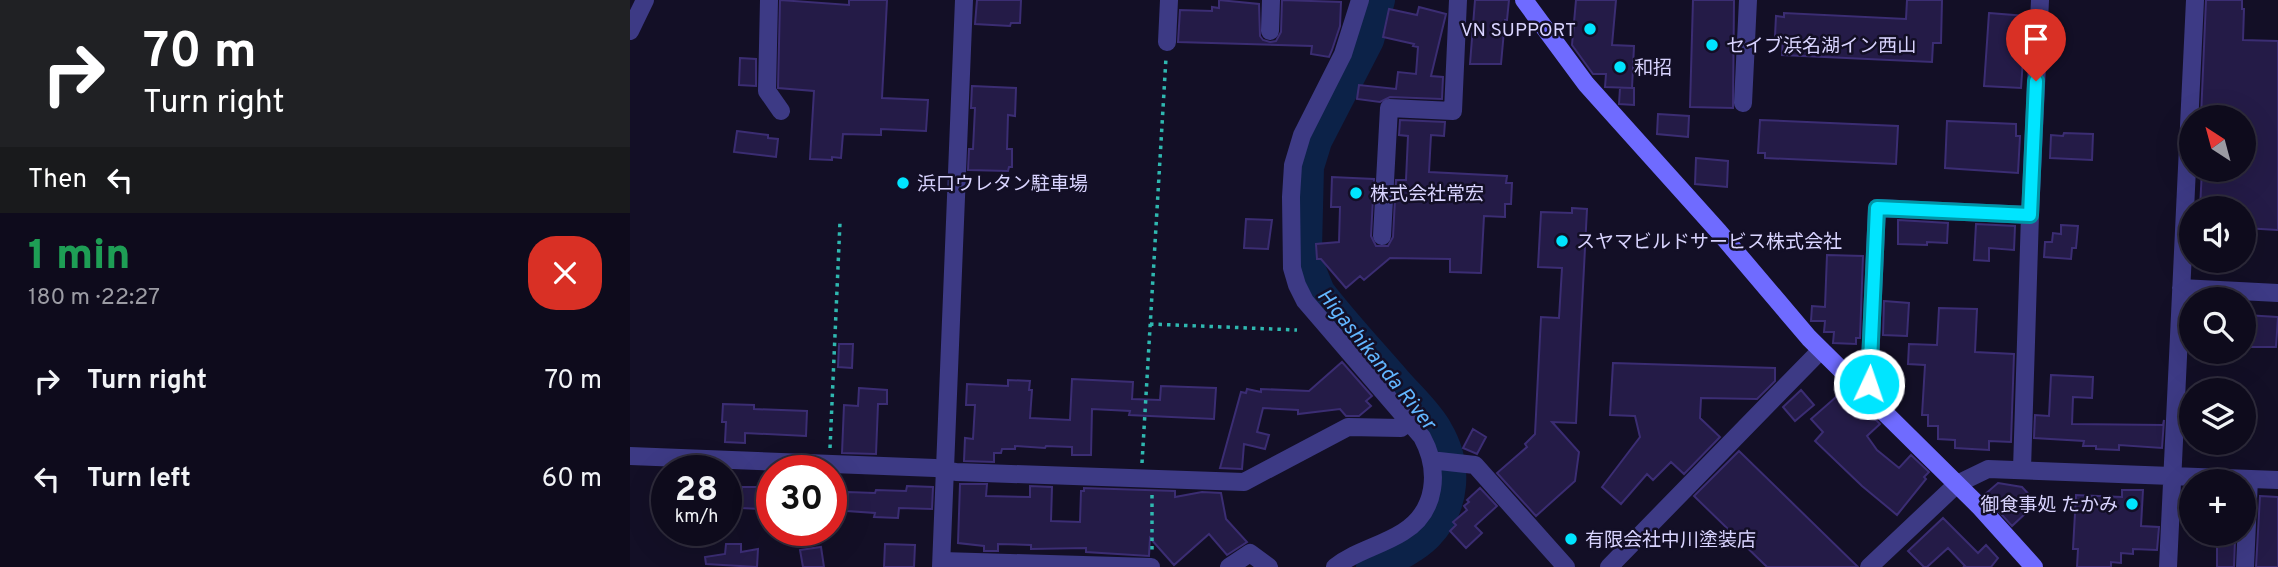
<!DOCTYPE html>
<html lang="en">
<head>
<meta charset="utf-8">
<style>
  :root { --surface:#0e0b1c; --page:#1c1929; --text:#f1f3f6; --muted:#9b9ba3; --line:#2e2b3b }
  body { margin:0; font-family:Overpass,"Noto Sans JP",sans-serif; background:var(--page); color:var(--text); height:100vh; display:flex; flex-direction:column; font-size:26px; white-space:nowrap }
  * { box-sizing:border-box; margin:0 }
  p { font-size:23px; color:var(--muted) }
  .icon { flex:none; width:38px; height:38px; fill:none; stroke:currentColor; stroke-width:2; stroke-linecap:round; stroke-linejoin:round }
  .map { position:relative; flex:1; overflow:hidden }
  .sheet { display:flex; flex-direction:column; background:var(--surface); width:630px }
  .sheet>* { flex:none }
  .guide { background:#202124; color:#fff; overflow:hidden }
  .needle { width:46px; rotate:324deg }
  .tools { position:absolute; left:1549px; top:105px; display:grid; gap:14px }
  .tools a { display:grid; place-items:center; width:77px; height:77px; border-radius:50%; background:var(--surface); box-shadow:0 7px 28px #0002,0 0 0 2px var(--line); font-size:35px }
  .speed { position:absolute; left:21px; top:455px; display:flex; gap:14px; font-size:35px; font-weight:700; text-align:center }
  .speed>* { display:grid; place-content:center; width:91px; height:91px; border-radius:50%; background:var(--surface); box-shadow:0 7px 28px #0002,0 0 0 2px var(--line); line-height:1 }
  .speed small { font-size:18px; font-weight:400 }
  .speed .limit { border:10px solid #d22; background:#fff; color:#111 }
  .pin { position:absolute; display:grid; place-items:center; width:60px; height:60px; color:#fff; margin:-72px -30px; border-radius:50% 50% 50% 0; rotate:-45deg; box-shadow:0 0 7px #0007 }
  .pin .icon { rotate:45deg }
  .me { position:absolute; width:77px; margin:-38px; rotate:3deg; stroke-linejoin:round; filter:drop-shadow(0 0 5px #0008) }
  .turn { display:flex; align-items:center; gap:24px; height:147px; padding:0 28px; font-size:32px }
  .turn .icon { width:91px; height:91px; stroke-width:2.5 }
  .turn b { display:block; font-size:49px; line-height:60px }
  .then { display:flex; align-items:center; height:66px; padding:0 28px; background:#0003; gap:14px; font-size:26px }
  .round { display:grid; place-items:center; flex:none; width:74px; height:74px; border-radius:28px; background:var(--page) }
  .head { display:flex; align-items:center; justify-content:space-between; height:119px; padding:0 28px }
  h1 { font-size:42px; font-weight:800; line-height:52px; color:#1e9e55 }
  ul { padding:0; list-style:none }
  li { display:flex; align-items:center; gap:21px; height:98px; padding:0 28px }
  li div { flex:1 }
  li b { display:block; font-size:26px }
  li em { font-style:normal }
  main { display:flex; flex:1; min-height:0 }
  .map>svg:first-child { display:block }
</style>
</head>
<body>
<main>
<section class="sheet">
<div class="guide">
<div class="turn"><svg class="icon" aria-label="right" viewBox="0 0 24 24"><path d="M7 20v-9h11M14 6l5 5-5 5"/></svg><div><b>70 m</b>Turn right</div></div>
<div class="then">Then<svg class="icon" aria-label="left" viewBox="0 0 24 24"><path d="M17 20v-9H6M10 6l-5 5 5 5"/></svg></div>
</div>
<div class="head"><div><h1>1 min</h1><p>180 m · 22:27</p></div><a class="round" style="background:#d93025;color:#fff"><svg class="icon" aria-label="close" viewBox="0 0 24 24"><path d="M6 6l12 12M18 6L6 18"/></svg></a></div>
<ul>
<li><svg class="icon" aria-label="right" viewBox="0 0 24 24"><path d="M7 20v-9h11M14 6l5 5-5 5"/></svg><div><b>Turn right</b></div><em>70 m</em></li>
<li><svg class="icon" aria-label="left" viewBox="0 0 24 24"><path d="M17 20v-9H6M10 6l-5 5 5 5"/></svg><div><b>Turn left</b></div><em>60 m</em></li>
</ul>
</section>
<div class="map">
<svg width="1648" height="567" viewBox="0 0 1648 567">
  <rect width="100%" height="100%" fill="#130f26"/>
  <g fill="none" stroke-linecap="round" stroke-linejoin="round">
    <path stroke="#0c2248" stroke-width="32" d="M742,567c19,-9 40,-17 55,-32 28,-29 30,-70 10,-104 -10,-18 -28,-34 -41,-49 -26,-30 -53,-59 -77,-90l-11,-27 -2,-16 2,-82 8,-26 52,-101 11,-40"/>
  </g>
  <path fill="#241b47" stroke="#3b2d73" stroke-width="2" d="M150,0l69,5v-5h38l-5,98 46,2 -2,31 -45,-2v6l-38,-1 -2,24 -9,-1v3l-22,-1 4,-68 -36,-3z
    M347,0h44l-1,23h-9l-1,3 -35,-2z
    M589,0l40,4 1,32 3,4 7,2 6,-1 5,-9 1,-32 59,2 -1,24 -8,24 -3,7 -18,-3 1,-8 -134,-4 2,-32 32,1v-4l7,1z
    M845,0h34l-2,20h-2l-4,44h-31z
    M946,0h40l-4,45 22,1 -2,42 -27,-1 1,-13h-13l-21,-29z
    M1063,0h41l-1,108 -43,-1z
    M1277,0h35l-1,43h-8l-1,19 -150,-7 1,-19h-8l1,-20 8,1v-4l122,6z
    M1576,0h36v9h2l-1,31 35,1v189l-34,-2v-20h-44l2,-38h42v-53h-43z
    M789,7l27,7 -15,62 12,1 -1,22 -52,-2 -10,5 -23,-3 2,-14 37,4 2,-17 18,2 2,-27 -5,-1 1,-2 -31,-7 6,-28 28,6z
    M1359,13l37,3 -5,72 -37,-2z
    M110,58l16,1v27l-17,-1z
    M342,86l44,2 -1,28 -7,-1 -1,34h5v18h-3l-1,4 -40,-1 1,-21h4l2,-41h-4z
    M990,88h14v17l-15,-1z
    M1028,114l31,2 -1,21 -31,-3z
    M770,120l45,2 -1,14 -13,-1 -2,37 78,4 -1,7h6l-1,21h-6v13l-21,-1 -3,57 -31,-1v-13l-60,-1 -26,22 -4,-4 -14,12 -25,-29h-4l-1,-15 23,-2 1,-35h-9l1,-30 42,2 -3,57 5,10h12l5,-9 3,-57h10l2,-44 -9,-1z
    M1130,120l138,6 -2,38 -131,-6v-5h-7z
    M1317,121l69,3v12h4l-2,37 -73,-5z
    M107,131l31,4v3l10,1 -2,18 -42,-5z
    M1434,133l29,1 -1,26 -42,-2 1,-23 12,1z
    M1066,158l32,3 -1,26 -32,-3z
    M942,208l15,1 -11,214 -24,-1 27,30 -4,29 -39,35 -39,-43 30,-26 -2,-3 10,-10 6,-117 18,1 3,-50 -24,-1 3,-55 31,1z
    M616,219l26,1 -4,29 -24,-1z
    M1268,220l50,3 -1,20 -20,-1v3l-29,-1z
    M1346,224l39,2 -1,24 -25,-2v13l-15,-1z
    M1431,225l17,1 -2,22h-4l-1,11 -27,-2 1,-15h7l1,-9 8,1z
    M1197,255l36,1 -3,82h-4v6l-23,-1 1,-11h-10l1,-11h-14l1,-15 13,1z
    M1254,301l25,2 -2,33 -24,-1z
    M1309,308l38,1 -2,43 39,2 -3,88 -22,-1v9l-34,-2v-8l-17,-1v-13h-10v-11h-6l3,-50 -17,-1 1,-20 28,1z
    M1615,315l33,2 -2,30h-32z
    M209,344h14l-1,24 -14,-1z
    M712,362l30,34 -6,5 5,5 -12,10h-13l-6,-7 -42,5v-4l-35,-2 -6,24 12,3 -4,14 -21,-5 -2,25 -22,-1 21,-76 5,1 1,-4 14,3v-3l48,2z
    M983,363l162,5v13l-18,18 -56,-1 -1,20 20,19 -36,37 -13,-12 -18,18 -6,-6 -26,30 -19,-17 38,-50 -5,-21 -25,-1z
    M1421,375l42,2 -1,21 -19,-1 -1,27 91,1 1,-5 -2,28 -43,-3v5l-23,-1v-3h-13l1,-5 -50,-3 1,-23 14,1z
    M442,379l61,3 -1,17 28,1 1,-14 55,2 -2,31 -85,-4 1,-4 -38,-2 -1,46h-19v-8l-26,-1 -1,2 -30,-2v3h-13l-1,4h-7v9l-30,-1 1,-23 8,1 2,-34h-9l1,-21 41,2v-6l22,1 -1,9h3l-2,28 40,2z
    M229,388l28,2v14h-9l-2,50 -34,-1 2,-48 14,1z
    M1215,389l35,35 -13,12 10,14 22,18 12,-13 18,17 -5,5 2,2 -29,36 -35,-29 -47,-45 8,-9 -12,-13z
    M1171,390l13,15 -19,16 -12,-14z
    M93,404l31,1v4l53,2 -1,25 -61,-3v10l-20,-1 1,-20h-4z
    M843,429l13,8 -9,17 -14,-6z
    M1109,451l119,116h-91l-73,-71z
    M1368,483l24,4 13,14 -10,9 2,2 -15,14 -28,-31z
    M330,484h27l-1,12 44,1v-11l22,1 -1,34 29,1 1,-31h3v-3l91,3v6l27,-5 19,1 5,26 21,23 -20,13 -18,-21 -35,31 -24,-27 -1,18 -63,-4v-4l-55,1v-4l-33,-1v7h-14v-5l-26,-3z
    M277,486l26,1 -1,22 -33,-1 -1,10 -24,-1 1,-4 -28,-2 1,-19 27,1 1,-3 30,1z
    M112,487h16v4h3l-1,18 -19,-1z
    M850,488l17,18 -22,20 7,7 -16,15 -16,-17 6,-6 -3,-3 14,-12 -3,-4 5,-4 -2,-2z
    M1492,490h21l-2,36 18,1 -2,23 -24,-1v5l-12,-1v10l-10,-1v5h-34l1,-18h-5l3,-54 46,2z
    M1630,496l18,1v70h-22z
    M1313,518l35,35 8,-8 12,13 -7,9h-28l2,-1 -17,-18 -21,19h-3l-16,-16z
    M1587,538l18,1 -1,28h-17z
    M96,544h15v8l17,-3 -1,18 -51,-3 -1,-7 20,-3z
    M255,544l30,1 -1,22h-30z
    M191,547l3,20h-21l-3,-17z"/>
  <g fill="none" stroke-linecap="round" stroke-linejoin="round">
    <path stroke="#2fb8b0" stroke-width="3.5" stroke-dasharray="3.5 5" stroke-linecap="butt" d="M520,324l147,6
      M200,448l10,-226
      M512,463l24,-405
      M522,495v56"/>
    <path stroke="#3d3a85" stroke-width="18" d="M139,0l-2,91 14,20
      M0,31l15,-31
      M640,31l1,-31
      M537,42l2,-42
      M1113,103l5,-103
      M752,236l7,-128 64,3 5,-111
      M1551,288l97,5
      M1231,391l8,-7 8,-176 153,7
      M0,456l305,12 21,4 288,10 104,-55 53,1 8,-7
      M803,462l6,-1 36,4 91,102
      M1392,469l8,-254 10,-215
      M312,561l209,6
      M311,567l23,-567
      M599,567l21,-14 19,14
      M705,567c20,-16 46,-21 68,-35 34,-21 37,-62 19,-95l-117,-136 -8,-16 -5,-17 -1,-71 2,-32 9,-30 41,-81 17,-54
      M979,567l211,-216
      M1239,567l88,-83 31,-15 290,11
      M1538,567l27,-567
      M1615,567l4,-88"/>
    <path stroke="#6f6bff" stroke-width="18" d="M894,0l62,84 133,148 90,106 170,168 55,61"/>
  </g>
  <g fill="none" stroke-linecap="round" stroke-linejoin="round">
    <g stroke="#0095a6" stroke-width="18">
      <path id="route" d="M1239,384l8,-176 153,7 6,-134"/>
    </g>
    <use href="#route" stroke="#00e5ff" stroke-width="12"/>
  </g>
  <g fill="#00e5ff" stroke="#130f26" stroke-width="2.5">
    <circle cx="960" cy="29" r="7"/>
    <circle cx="1082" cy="45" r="7"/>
    <circle cx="990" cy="67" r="7"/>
    <circle cx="273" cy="183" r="7"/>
    <circle cx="726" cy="193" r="7"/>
    <circle cx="932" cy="241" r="7"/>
    <circle cx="1502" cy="504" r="7"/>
    <circle cx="941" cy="539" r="7"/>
  </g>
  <g text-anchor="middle" stroke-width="5" stroke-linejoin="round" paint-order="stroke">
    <g font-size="19" fill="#d9d4ff" stroke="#130f26" text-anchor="start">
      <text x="946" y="36" text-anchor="end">VN SUPPORT</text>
      <text x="1096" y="52">セイブ浜名湖イン西山</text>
      <text x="1004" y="74">和招</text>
      <text x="287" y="190">浜口ウレタン駐車場</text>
      <text x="740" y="200">株式会社常宏</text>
      <text x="946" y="248">スヤマビルドサービス株式会社</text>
      <text x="1488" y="511" text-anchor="end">御食事処 たかみ</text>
      <text x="955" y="546">有限会社中川塗装店</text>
    </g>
    <g font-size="21" font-style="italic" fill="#62b6ff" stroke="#130f26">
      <text transform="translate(747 359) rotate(51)" y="7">Higashikanda River</text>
    </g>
  </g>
</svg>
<div class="tools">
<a><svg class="needle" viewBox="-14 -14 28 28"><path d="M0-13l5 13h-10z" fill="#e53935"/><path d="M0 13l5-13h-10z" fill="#9b9ba3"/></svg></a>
<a><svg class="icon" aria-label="sound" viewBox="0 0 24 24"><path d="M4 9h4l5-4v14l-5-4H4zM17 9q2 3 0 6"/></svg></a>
<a><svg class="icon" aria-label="search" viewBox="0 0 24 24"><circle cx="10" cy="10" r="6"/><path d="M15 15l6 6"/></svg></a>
<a><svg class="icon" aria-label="layers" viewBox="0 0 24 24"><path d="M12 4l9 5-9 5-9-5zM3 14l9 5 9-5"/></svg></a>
<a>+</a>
</div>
<div class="speed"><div>28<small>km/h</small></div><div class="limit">30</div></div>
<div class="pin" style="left:1406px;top:81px;background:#d93025"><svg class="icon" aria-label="arrive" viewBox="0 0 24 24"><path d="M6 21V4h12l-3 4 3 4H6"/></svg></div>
<svg class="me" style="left:1239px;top:384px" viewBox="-20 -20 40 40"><circle r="17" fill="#00e5ff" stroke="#fff" stroke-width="3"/><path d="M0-11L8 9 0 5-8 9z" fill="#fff"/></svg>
</div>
</main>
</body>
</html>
